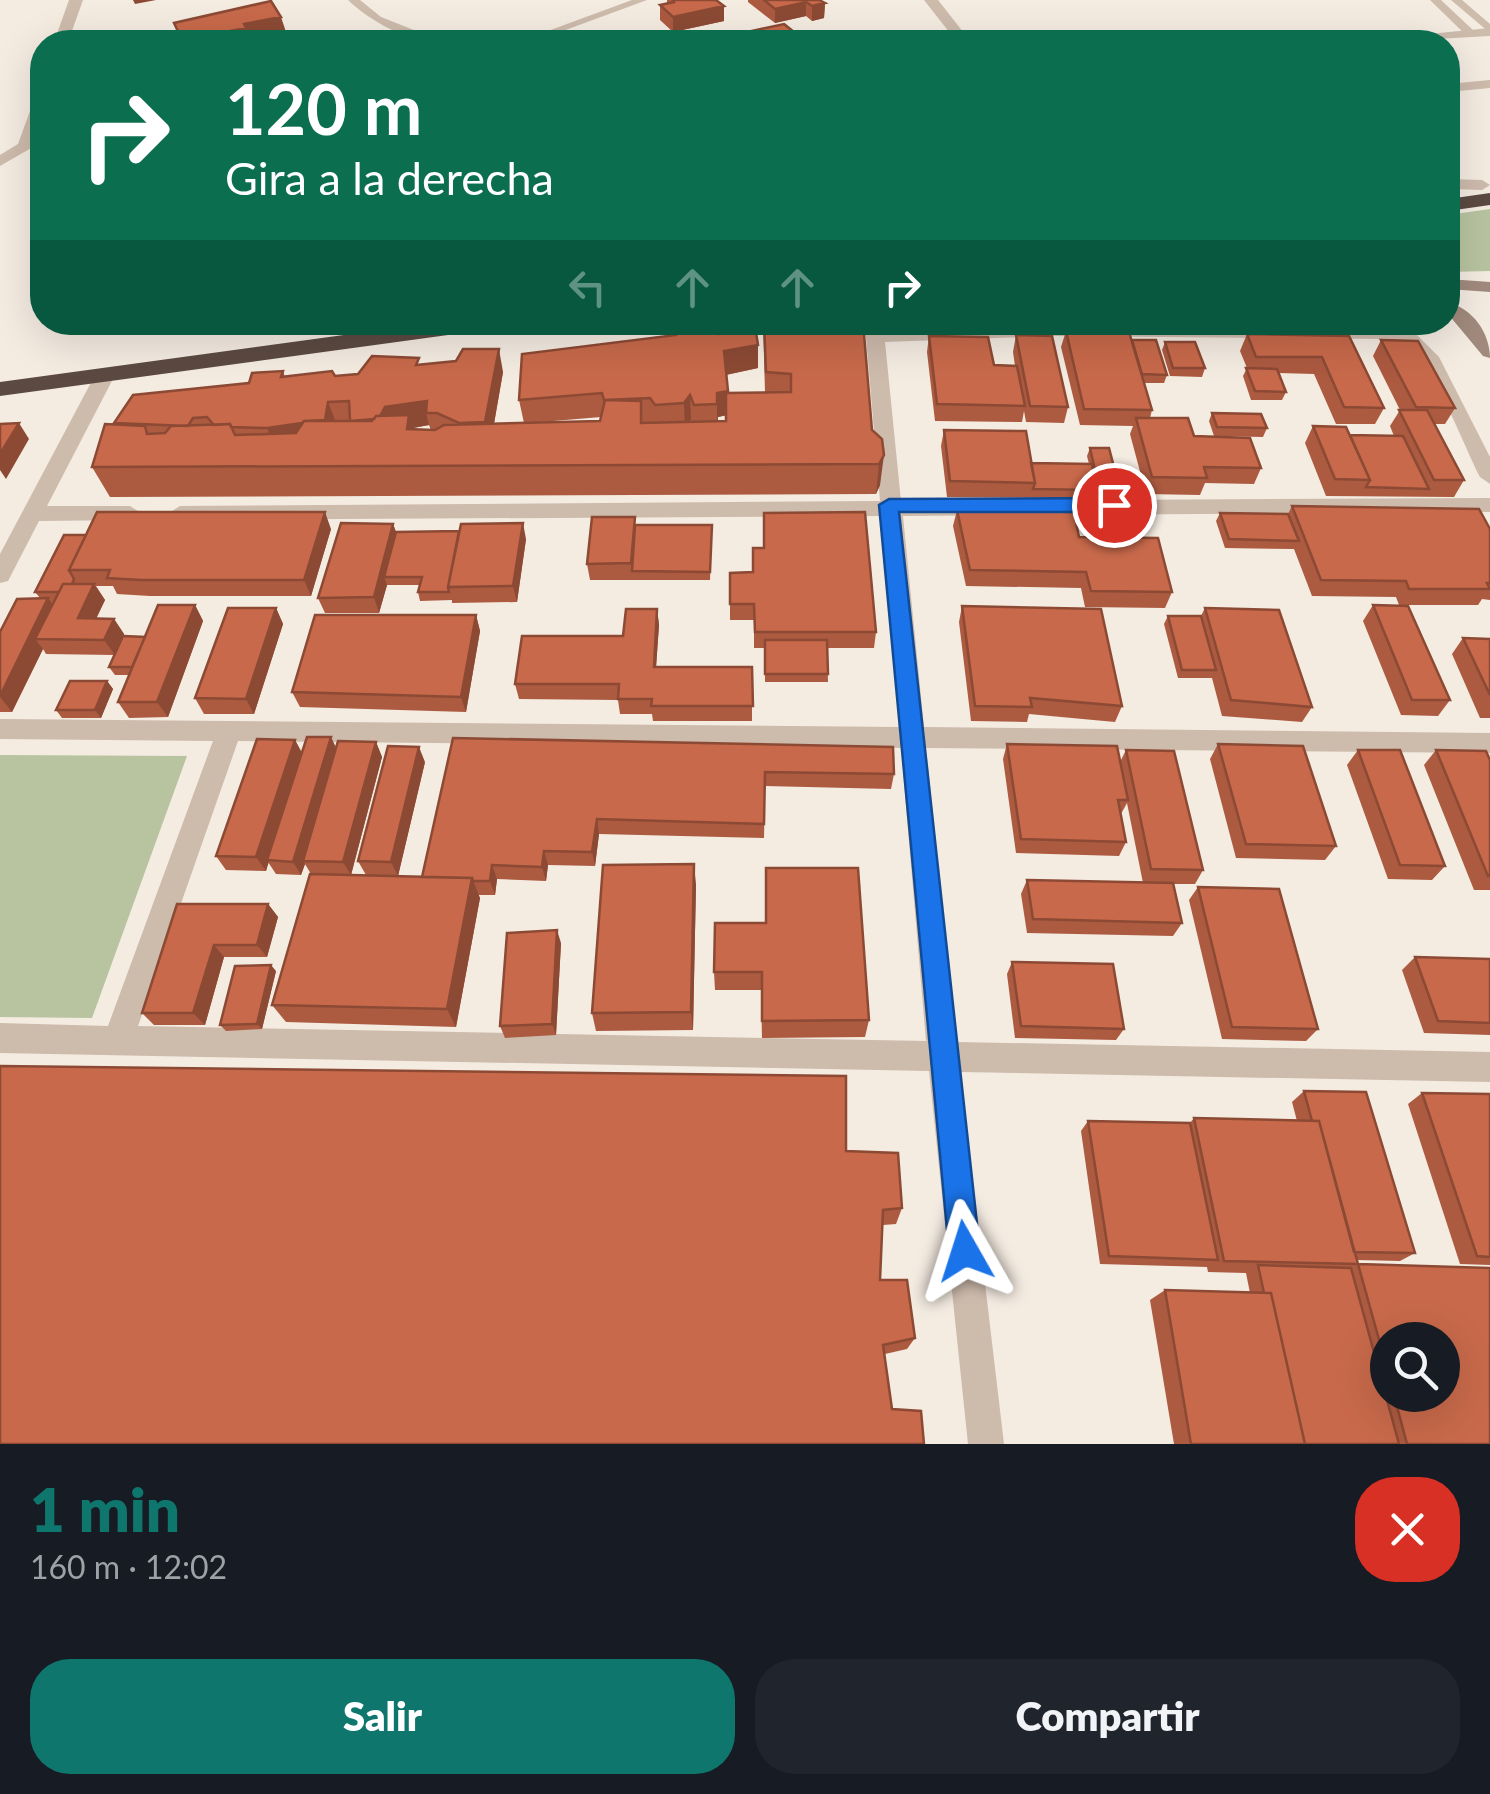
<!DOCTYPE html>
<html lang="es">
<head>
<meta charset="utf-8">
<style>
  :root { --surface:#171b24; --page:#20242c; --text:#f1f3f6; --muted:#9ea1a6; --accent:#0f766e }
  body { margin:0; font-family:Lato,sans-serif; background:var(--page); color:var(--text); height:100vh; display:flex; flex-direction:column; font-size:38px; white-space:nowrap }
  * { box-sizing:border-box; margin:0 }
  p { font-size:32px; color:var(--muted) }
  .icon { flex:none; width:55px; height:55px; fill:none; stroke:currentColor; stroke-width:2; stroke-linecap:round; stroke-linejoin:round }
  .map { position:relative; height:1444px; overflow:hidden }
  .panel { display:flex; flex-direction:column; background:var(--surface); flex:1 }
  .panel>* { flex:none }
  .banner { position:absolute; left:30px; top:30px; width:1430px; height:305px; border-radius:40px; box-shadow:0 10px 40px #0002; background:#0b6e4f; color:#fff; overflow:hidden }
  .tools { position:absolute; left:1370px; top:1322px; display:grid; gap:20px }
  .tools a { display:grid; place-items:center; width:90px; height:90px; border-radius:50%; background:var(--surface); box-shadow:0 10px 40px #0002; font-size:50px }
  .pin { position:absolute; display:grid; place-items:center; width:85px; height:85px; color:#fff; margin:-42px; border:5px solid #fff; border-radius:50%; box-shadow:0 2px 10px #0007 }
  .me { position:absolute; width:110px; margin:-55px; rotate:354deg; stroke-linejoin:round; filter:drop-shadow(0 0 8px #0008) }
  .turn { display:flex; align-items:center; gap:35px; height:210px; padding:0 30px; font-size:45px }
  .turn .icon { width:130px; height:130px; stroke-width:2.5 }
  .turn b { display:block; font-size:70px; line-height:85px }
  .lanes { display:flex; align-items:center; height:95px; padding:0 30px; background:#0003; justify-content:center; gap:50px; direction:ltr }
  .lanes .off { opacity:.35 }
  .round { display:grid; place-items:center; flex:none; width:105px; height:105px; border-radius:40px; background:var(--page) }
  .head { display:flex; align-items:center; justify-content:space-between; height:170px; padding:0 30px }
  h1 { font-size:60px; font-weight:800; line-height:75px; color:var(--accent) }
  .primary-button { display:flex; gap:20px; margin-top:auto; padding:20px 30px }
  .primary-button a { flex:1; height:115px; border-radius:40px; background:var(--accent); color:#fff; font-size:40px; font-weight:800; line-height:115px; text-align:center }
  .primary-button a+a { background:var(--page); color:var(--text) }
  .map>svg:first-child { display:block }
</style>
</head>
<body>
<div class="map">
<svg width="1490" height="1444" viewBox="0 0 1490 1444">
  <rect width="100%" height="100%" fill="#f4ebe1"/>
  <path fill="#b8c4a0" d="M1490,209v62l-42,1v-57z
    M0,755l187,1 -95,262 -92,-1z"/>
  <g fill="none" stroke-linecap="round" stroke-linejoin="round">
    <path fill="#cdbbac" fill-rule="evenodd" d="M348,0h12l21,17 63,25c-33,2 -73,-20 -96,-42z
      M632,0h15l-114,42h-15z
      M1430,0h11l34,32v4h-8z
      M1451,0h11l28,24v9z"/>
    <path fill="#cdbbac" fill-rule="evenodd" d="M69,0h14l-15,42h-14z
      M924,0h14l33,42h-14z
      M1490,28v8l-109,6 7,-4z
      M1490,80v8l-42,4v-8z
      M42,93v25l-9,29 -33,19v-11l18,-11 17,-47z
      M1448,179l34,1 8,5 -8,5 -34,-1z
      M860,322h18l4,9 168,-7 340,3 27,8 22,22 51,100v27l-10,-7c-20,-39 -49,-126 -91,-138l-339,-3 -165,6 16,159 589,-3v14l-587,4 21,211 566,6v20l-564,-5 31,294 533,10v30l-530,-10 44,372h-36l-39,-373 -929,-18v-30l108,3 105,-285 -213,-2v-20l899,8 -18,-211 -701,4 -11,-7 11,-7 700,-5 -14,-164zM238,741l663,7 25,293 -788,-15z
      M105,369l10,6 -68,131h83l11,7 -11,7 -91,1 -31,60 -8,2v-29l95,-179z"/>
    <path fill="#a18a7d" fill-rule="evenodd" d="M1448,279l42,3v10l-42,-3z
      M1448,302c25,7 42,31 42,56l-7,-2 -35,-42z"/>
    <path fill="#5c4a42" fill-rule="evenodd" d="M1490,193v12l-42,6v-12z
      M439,322h64l-11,7 -492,67v-14z"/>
  </g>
  <path fill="#ac5a40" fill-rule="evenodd" d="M667,0h49l8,21 -51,11 -13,-12v-15l7,-2z
    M748,0h71l6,3 -1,15 -12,3 -6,-5 -31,7 -27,-21z
    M752,31l68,11h-68z
    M672,322h43l3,12 40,34 -32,7 2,18 37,-1 -2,-70h100l9,108 10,9 -2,46 -4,9 -766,3 -18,-30 23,-42 -1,-2 169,-52 2,6 50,-1 121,-15 47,11 -9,52 30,-1 -5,-23 154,-64zM726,415v6h-8v-4zM601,417l-1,4 -59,1zM429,425l2,5 -18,-1v-1z
    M1066,331l66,9 35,35 -3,8h-20l8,27 -2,8 111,50 -7,16 -49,-1 -5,12 -54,-1 -16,-60 3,-8 -53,-1 -19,-78z
    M1247,334l102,2 35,72 -9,16h-39l-22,-50 -35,-1 7,19 -4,8h-31l-8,-24 4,-8 -7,-17z
    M1016,335l52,72 -4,16 -38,-1 -2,-11 -2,11 -87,-1 -8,-69 2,-16 65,29 21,1 -2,-14z
    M1381,340l74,68 -10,16h-11l30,56 -10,17 -128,-1 -21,-53 8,-17 37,9 44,1 -4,-10 10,-16 -27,-54z
    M1165,342l40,26 -3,9 -32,-1 -8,-26z
    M1212,413l55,15 -4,9 -49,-1 -5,-15z
    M944,430l87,33 58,1 -2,-8 3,-8 25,23 -3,8h-17l2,11 -2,8 -148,-1 -6,-51z
    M1292,506l198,23v71l-8,-1 -4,6h-79l-3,-8 -84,-1 -18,-47 -69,-1 -9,-27 4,-8 68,1z
    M957,510l122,27 93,55 -7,16 -80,-1 -4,-19 -115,-2 -13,-60z
    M635,517v8h77l-2,55h-120l-3,-16z
    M393,524l3,8 130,7 -9,63 -65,1v-3l-32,1 -2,-9 2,-7h-33l-8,28h-54l-7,-15z
    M331,529l-20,67h-161l-33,-2 -4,-8h-17l9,14 -9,18 18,1 10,15v2l21,1 50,-32 8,16 -35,96 -39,1 -11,-16 11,-27h-14l-6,-8 5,-12 -68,-1 -3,-5 -31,63h-12v-80l40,-34 -5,-6 51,-57z
    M730,573l146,59 -2,16h-47l1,34h-63v-34h-11v-28h-24z
    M1373,605l77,95 -12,16 -37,-1 -38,-94z
    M962,606l160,100 -7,16 -86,-8 -2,8 -56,-1 -12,-99z
    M276,608l7,16 -29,90h-50l-9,-16z
    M1205,608l107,99 -10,15 -80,-6 -10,-38h-34l-14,-54 4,-8h33z
    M657,609l2,16 -3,42h96v54h-99l-1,-7h-32l-2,-14 -99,-1 -4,-15 108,-48z
    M476,615l4,16 -14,81 -166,-5 -8,-15z
    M1463,638l27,1v79h-10l-28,-64z
    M107,681l6,8 -12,29h-39l-6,-8z
    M331,737l5,12 40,-7 6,15 -31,118h15l-8,-14 67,-99 -27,114 24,1 31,-139 441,36 -3,15 -126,-3 -1,52 -165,-4 -4,32 -47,-1 -2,16 -49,-2 -2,16h-17l2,3 -24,129 -170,-5 -14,-17 39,-131 -6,-10 -4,11 -25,-1 -8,-12 -2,9 -40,-1 -10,-14 79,-116 7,13z
    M1007,744l113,18 6,-12 77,120 -8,14h-22l9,39 -9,13 -146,-3 -6,-39 6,-14 116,3 -16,-80 -6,11 5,28 -7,14 -103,-3 -13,-94z
    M1218,744l118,102 -11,14 -89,-2 -26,-99z
    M1358,750l87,116 -13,14 -44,-1 -41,-114z
    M1436,750l54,10v130h-16l-50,-125z
    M696,884l-3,146 -97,1 -4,-18z
    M1198,887l120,142 -12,12 -84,-2 -33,-139z
    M177,904h91l10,13 -11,40h-43l-19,68h-51l-12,-12z
    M765,923l104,97 -4,17 -103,1 -1,-48h-46l-1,-18z
    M561,943l-5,92 -51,3 -5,-12z
    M1415,957l75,2v76l-66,-2 -22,-63z
    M1012,962l112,67 -8,11 -101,-2 -8,-64z
    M276,971l-14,58 -36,2 -6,-6z
    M1304,1091l111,162 -15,8 -43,-1 1,4 132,180h-316l-24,-144 15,-10 85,3 -4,-20 -38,-1 -1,-5 -107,-3 -19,-133 7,-10 102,2 4,-5 103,3 -5,-19zM1388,1340l54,55h-54z
    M1422,1093l68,1v171l-30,-1 -52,-160z
    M846,1151l56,57 -6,16 -13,1 -3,55 35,58 -8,11 -22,5 -885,90z"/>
  <path fill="#8c4a34" d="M133,0h23l-21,4z
    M806,2v14l-31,7v-14z
    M825,3l-1,15 -12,3v-15z
    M724,6v15l-51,11v-15z
    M281,17l5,15 -36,7 1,3h-68l-1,-2 62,-16z
    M758,345v23l-33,7 -1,-24z
    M499,349l4,23 -13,74 -5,-24z
    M728,391v24l-10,2 -1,11v-35z
    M690,395l1,24 -6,8 -1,-24z
    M427,401l-1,12 3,12 -16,3 5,17 -68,-23 35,-15z
    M328,402l9,23 -60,27 -10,-24z
    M19,423l10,16 -23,40 -6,-9v-16z
    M884,455l-4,30 -4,9 3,-30z
    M325,512l6,17 -20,67 -7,-16z
    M523,523l3,16 -9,63 -4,-16z
    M393,524l6,16 -15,37 3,8 -8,28 -5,-16z
    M94,584l11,16 -16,34 -11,-16z
    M48,598l12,16 -25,25 8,10 -31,63 -12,-15z
    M195,605l8,16 -35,96 -11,-15z
    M276,608l7,16 -29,90 -8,-15z
    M657,609l2,16 -4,57 -1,-15z
    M476,615l4,16 -14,81 -5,-15z
    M114,619l10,15 -9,21 -11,-15z
    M107,681l6,8 -12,29 -6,-8z
    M331,737l7,15 -35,109 2,3 -4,11 -8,-13z
    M295,740l8,15 -37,116 -10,-14z
    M376,742l6,15 -31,118 -8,-13z
    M419,747l6,15 -27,114 -7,-14z
    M597,819l2,15 -4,32 -3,-14z
    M544,851l4,14 -2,16 -4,-14z
    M694,864l2,20 -3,146 -2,-18z
    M492,865l5,14 -2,16 -5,-14z
    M472,878l8,20 -24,129 -9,-18z
    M268,904l10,13 -11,40 -10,-12z
    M557,930l4,13 -5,92 -4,-11z
    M214,945l10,12 -19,68 -12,-12z
    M271,965l5,6 -14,58 -5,-5z"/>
  <path fill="#c8694b" stroke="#8c4a34" stroke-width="2.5" d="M673,0h43l8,6 -51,11 -13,-12 14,-3z
    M764,0h55l6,3 -13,3 -6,-4 -31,7z
    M271,1l10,16 -37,7 2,4 -64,12 -8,-17z
    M784,24l20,16 10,-2 6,4h-55l-13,-11z
    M674,322h41l3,12 38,-2 2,13 -34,6 4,40 -11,2v11l-23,1 -4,-10 -6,8 -29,2 -5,-7 -46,2 -2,-7 -83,7 3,-46 154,-19z
    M764,322h99l9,108 10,9 2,16 -5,9 -787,3 13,-43 40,2 2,8 18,-1 6,-7 59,-2 5,11 61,-2 8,-12h68l4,-5 33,-1 -2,14 28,1 9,-5 156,-4 5,-21 36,1v22l85,-2v-28l65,-1v-18l-25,-2z
    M1066,331l63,1 23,78 -68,-1z
    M1247,334l102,2 35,72 -40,-1 -22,-50h-66z
    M1016,335l36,1 16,71 -38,-1z
    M929,336l59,1 6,28 23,1 8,40 -88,-2z
    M1132,340h24l11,35 -25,-1z
    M1381,340l37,1 37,67 -39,-1z
    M1165,342h30l10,26h-32z
    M463,349h36l-14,73 -26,1 -22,-10h-11l1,-12 -42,6 -5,9h-4l-2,3 -24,2 -1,-20 -21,1 -3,18 -21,1 -2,2 -35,5 -36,-1 -1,-3 -16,1 -7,-8 -14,1 -5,8 -74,-3 19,-28 116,-12 3,-10 31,-2 -2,6 51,-6 3,5 23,-2 14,-18 47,2 -3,7 40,-4z
    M1246,368l31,1 9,23 -31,-1z
    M1399,410h28l37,70h-30z
    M1212,413l49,1 6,14 -50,-1z
    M1136,418h52l6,18 56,2 11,30 -57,-1 3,11 -55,-1z
    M19,423l-19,31v-30z
    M1313,426l33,1 24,53 -35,-1z
    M944,430l82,1 9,52 -85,-2z
    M1350,435l53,1 26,53 -63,-2 4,-7z
    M1090,448h19l6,23 -20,-1z
    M1031,463l61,1 5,26 -64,-1 2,-6z
    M1292,506l187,3 11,20v54h-3l3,6h-81l-3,-8 -85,-1z
    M957,510l117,2 5,25 79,1 14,54 -81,-1 -5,-19 -116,-2z
    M97,512h228l-21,68h-163l-34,-2 3,-8h-41z
    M865,512l11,120h-121l-1,-28h-24v-31l23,-1v-24h11v-35z
    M1220,513l68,1 11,27 -70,-2z
    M592,517h43l-4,46 -44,1z
    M341,523l52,1 -19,73 -56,1z
    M523,523l-10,63 -65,1 13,-63z
    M635,525h77l-2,47 -78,-1z
    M459,531l-11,56 1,5h-31l4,-15h-38l12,-45z
    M64,535h22l-17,35 5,9 -2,5h-9l-4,8h-24z
    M63,584h31l-16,34 36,1 -10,21 -69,-1z
    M48,598l-48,98v-64l17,-33z
    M158,605h37l-38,97h-39z
    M1373,605l35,1 42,94h-38z
    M962,606l139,3 21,97 -92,-8 2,9 -57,-1z
    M228,608h48l-30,91 -51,-1z
    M1205,608l74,2 33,97 -81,-7z
    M626,609h31l-3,58h98l1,39h-102l1,-7h-34l1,-15h-104l7,-48h101z
    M315,615h161l-15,82 -169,-5z
    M1168,616h33l15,54h-34z
    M123,636l22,1 -13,30h-23z
    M1463,638l27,1v56z
    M765,640h62l1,34h-63z
    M70,681h37l-12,29h-39z
    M307,737h24l-38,125 -26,-2z
    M453,738l440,9 1,27 -129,-2 -1,52 -167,-5 -5,33 -48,-1 -2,16 -50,-2 -2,16h-17l-1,-3 -50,-1z
    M257,739l38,1 -39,117 -40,-1z
    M338,741l38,1 -33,120 -40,-1z
    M1007,744l110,2 11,54h-10l8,42 -105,-3z
    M1218,744l85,2 33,100 -90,-2z
    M388,746l31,1 -28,115 -33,-1z
    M1126,750l48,1 29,119 -52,-1z
    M1358,750h42l45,116 -45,-1z
    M1436,750l50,1 4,9v116h-2z
    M694,864l-3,148 -99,1 11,-148z
    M766,868h92l11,152 -107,1v-49h-48l1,-49h51z
    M310,874l162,4 -25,131 -175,-4z
    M1027,880l146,3 9,40 -149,-4z
    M1198,887l81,2 39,140 -86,-2z
    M177,904h91l-11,41h-43l-21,68h-51z
    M557,930l-5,94 -52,2 7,-93z
    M1415,957l75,2v64l-52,-2z
    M1012,962l101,2 11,65 -103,-3z
    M271,965l-14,59 -37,1 15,-59z
    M0,1066l846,10v75l52,2 4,55 -19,2 -3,70h27l8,58 -32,7 9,64 29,2 3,33h-924z
    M1304,1091l62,1 49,161 -61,-1 -35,-131h-7z
    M1422,1093l68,1v163l-13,-1z
    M1194,1118l125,3 39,143 -134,-3z
    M1088,1121l102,2 28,137 -109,-4z
    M1358,1264l132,4v176h-83l-13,-49h48v-55h-54v32z
    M1258,1265l93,3 48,176h-94l-34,-151h-7z
    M1165,1290l106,3 34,151h-114z"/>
  <path fill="#1a73e8" stroke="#114b97" stroke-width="2.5" d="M1114,498l10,7 -10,7h-215l81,739 -4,11 -11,4 -11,-4 -5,-11 -70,-746 10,-6z"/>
</svg>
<div class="tools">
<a><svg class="icon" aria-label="search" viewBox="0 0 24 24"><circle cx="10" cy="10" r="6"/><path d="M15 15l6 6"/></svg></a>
</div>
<div class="pin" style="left:1114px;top:505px;background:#d93025"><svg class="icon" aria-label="arrive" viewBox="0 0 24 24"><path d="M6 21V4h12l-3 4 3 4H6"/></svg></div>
<svg class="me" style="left:965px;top:1251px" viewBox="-20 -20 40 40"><path d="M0-17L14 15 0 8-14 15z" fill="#1a73e8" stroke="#fff" stroke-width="4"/></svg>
<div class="banner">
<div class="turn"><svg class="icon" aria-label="right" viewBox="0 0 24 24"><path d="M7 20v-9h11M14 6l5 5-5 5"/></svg><div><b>120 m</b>Gira a la derecha</div></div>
<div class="lanes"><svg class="icon off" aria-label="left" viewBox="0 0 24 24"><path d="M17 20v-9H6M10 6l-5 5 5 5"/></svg><svg class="icon off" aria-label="ahead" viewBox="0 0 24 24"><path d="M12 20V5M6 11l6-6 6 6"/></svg><svg class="icon off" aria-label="ahead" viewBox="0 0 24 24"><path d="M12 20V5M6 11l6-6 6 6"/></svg><svg class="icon" aria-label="right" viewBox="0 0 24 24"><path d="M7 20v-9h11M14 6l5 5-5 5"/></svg></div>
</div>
</div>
<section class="panel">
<div class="head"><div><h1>1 min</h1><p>160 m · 12:02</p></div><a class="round" style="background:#d93025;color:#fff"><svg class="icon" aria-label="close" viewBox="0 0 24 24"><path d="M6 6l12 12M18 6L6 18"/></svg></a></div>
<div class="primary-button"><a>Salir</a><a>Compartir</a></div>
</section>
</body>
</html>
